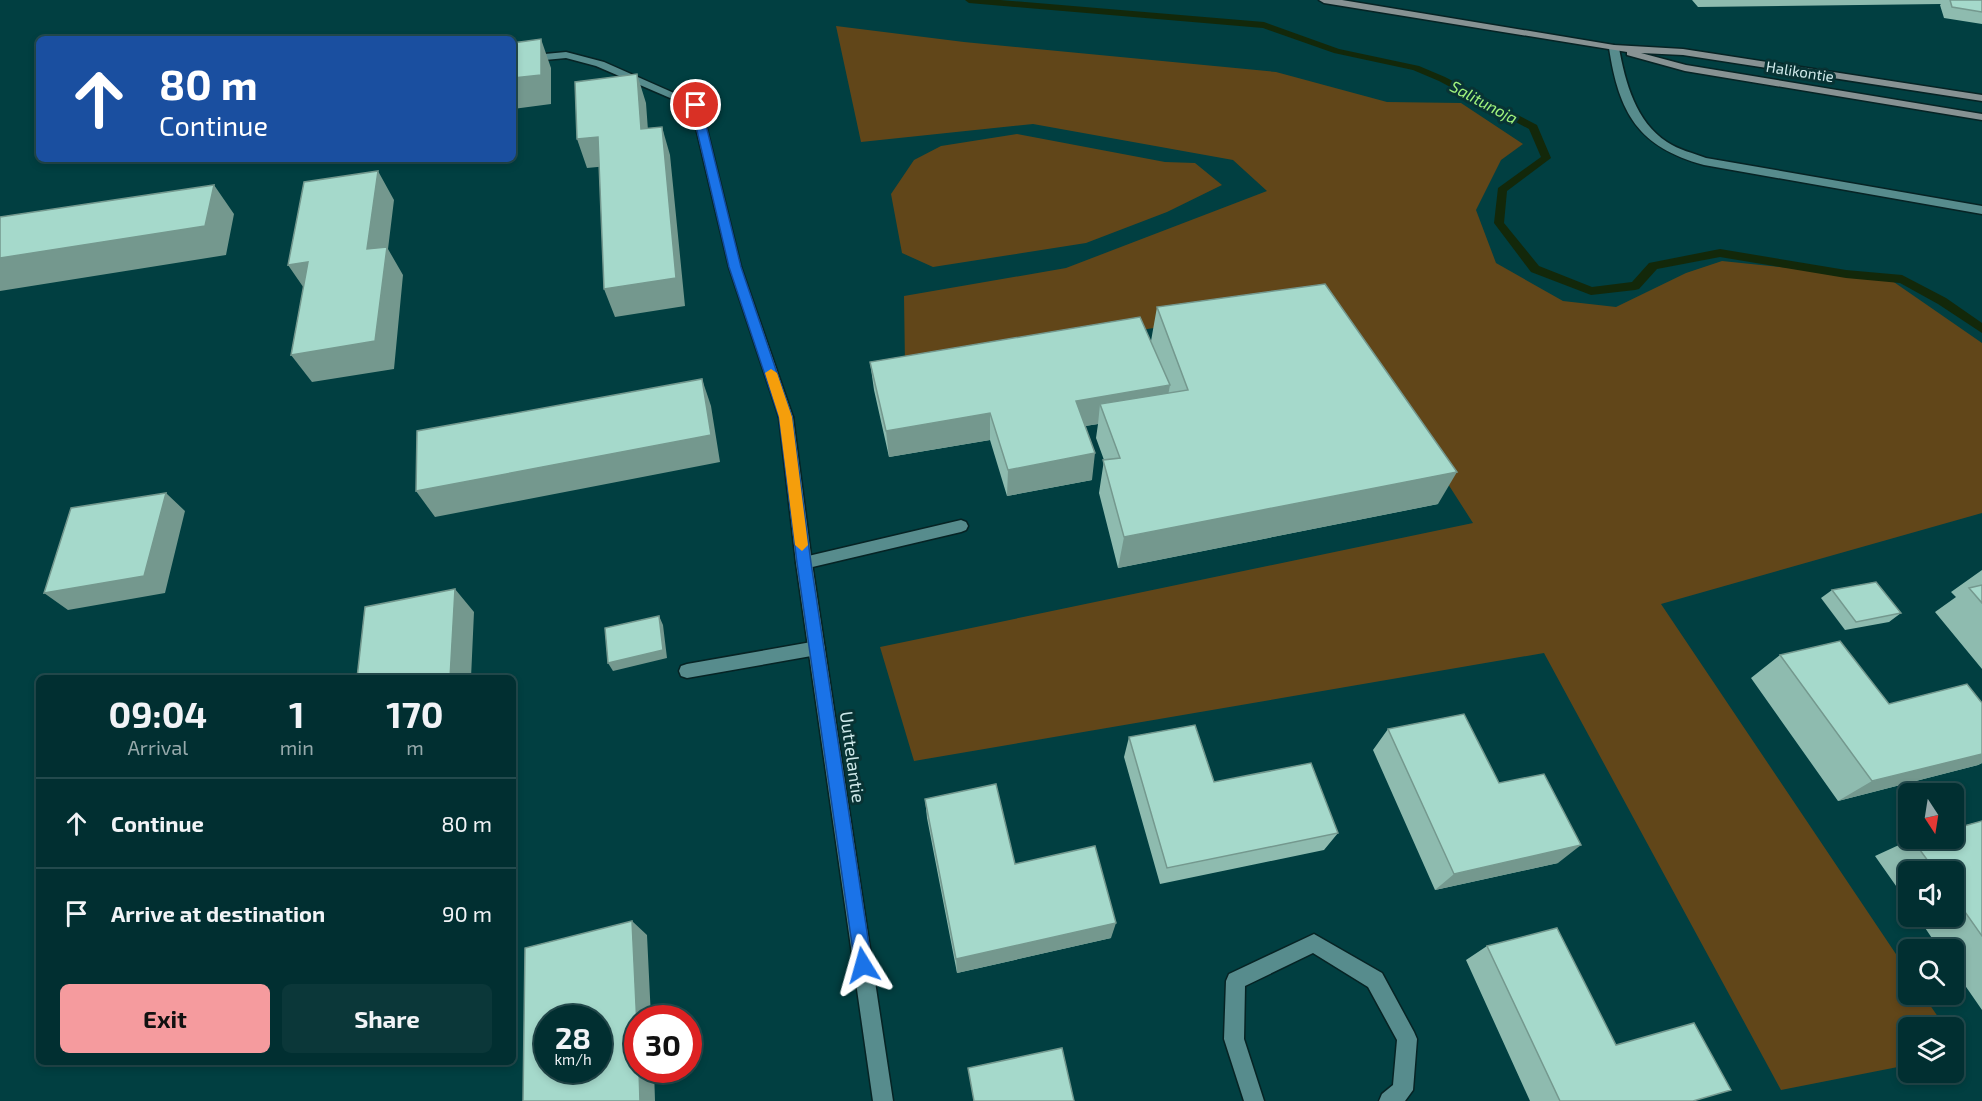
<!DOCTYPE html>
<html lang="en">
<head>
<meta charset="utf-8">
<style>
  :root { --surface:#012f31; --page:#0b3739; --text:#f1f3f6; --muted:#96a9ab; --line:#234a4d; --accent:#f59b9e }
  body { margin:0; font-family:"Exo 2",sans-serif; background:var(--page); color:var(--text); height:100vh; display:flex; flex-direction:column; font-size:22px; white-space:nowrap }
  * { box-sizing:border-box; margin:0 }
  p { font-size:20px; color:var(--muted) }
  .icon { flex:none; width:33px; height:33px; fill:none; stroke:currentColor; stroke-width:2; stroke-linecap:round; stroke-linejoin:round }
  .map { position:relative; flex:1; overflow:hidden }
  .details { position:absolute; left:36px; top:675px; width:480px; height:390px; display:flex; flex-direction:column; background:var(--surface); border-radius:9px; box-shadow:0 3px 9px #0003,0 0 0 2px var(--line) }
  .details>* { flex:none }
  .banner { position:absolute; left:36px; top:36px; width:480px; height:126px; border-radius:9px; box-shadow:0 3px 9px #0003,0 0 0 2px var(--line); background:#1a4fa0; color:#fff; overflow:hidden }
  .needle { width:39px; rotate:168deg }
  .buttons { position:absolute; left:1898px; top:783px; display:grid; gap:12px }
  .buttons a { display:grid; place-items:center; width:66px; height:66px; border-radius:9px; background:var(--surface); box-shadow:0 3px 9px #0003,0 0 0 2px var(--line); font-size:30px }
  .speed { position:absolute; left:534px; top:1005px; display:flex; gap:12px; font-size:30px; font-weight:700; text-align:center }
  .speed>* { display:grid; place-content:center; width:78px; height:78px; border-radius:50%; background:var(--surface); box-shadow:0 3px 9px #0003,0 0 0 2px var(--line); line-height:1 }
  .speed small { font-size:15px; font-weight:400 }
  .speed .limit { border:9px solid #d22; background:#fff; color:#111 }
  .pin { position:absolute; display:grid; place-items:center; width:51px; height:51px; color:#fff; margin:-26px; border:3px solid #fff; border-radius:50%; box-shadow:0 2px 6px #0007 }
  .me { position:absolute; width:66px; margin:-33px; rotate:352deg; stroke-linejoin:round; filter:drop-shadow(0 0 4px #0008) }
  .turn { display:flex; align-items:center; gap:21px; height:126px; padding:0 24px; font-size:27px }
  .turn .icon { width:78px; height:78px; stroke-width:2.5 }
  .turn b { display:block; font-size:42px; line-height:51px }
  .eta { display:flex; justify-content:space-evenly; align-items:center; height:102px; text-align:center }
  .eta b { font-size:36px; font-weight:700; line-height:42px }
  .cta { display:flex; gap:12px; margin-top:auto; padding:12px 24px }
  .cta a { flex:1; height:69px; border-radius:9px; background:var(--accent); color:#111; font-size:24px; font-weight:700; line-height:69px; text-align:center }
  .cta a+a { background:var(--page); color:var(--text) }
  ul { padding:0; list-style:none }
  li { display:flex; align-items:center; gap:18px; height:90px; padding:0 24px; border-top:2px solid var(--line) }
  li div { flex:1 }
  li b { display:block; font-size:22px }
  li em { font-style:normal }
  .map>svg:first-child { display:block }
</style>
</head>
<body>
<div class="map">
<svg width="1982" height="1101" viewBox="0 0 1982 1101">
  <rect width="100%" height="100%" fill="#013f41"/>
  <path fill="#614619" d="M836,26l128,16 312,30 111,30 74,1 62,41 -22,16 -25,50 20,53 67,38 53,6 70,-34 36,-12 166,17 94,65v170l-321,91 247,368v22l15,1 22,32 -37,1v37l-127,25 -237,-437 -630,108 -34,-114 593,-124 -142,-222 -426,65 -1,-70 162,-28 201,-77 -34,-31 -200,-36 -172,18z
    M1017,134l148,28 30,1 27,22 -55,27 -81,31 -153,24 -31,-14 -11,-59 23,-34 27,-14z"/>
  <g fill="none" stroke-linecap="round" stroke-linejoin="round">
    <path fill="#13280a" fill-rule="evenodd" d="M965,0h35l264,22 75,27 80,17 26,11 92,48 14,33 -44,33 -3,32 35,43 53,21 40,-5 17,-19 71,-14 126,21 56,5 44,23 36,25v10l-44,-29 -38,-21 -54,-5 -126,-21 -63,12 -18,20 -4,1 -44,5 -60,-23 -37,-49 4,-35 43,-31 -12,-28 -90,-48 -26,-11 -79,-17 -71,-25 -294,-25z"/>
    <g stroke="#062324" stroke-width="3">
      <path id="service" d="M1614,45l5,3c6,34 17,74 48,94 12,8 26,11 39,16l276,48v8l-278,-49c-66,-18 -85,-52 -95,-117z
        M566,52l38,10 97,43 40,162 52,150 -2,4 -5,1 -7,-5 -50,-150 -38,-160 -95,-41 -30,-8 -53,5v-6z
        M961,520l5,2 2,4 -2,4 -5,2 -157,37 -5,-2 -3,-4 3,-4 5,-2z
        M817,641l6,2 2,5 -2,5 -6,2 -130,23 -6,-2 -2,-5 2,-5 6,-2z"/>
    </g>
    <g stroke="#062324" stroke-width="3">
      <path id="minor" d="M786,412l7,5 19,146 81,538h-20l-77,-538 -17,-146z
        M1314,934l68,39 32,59 3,7 -4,51 -8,11h-26l3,-7 11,-9 4,-45 -29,-53 -55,-34 -68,33 -1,53 20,62h-20l-20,-62 2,-58 3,-7z"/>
    </g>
    <g stroke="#062324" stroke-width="3">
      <path id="secondary" d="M1319,0h23l272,45 69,4 299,46v6l-299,-46 -42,-2 45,12 296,49v6l-297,-49 -58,-16v-3l-303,-49z"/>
    </g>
    <use href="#service" fill="#578c8d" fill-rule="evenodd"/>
    <use href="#minor" fill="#578c8d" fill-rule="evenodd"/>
    <use href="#secondary" fill="#879293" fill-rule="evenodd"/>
  </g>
  <path fill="#8ebbaf" d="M1692,0h290v24l-38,-6 -4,-13 1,-1 -243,3z
    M1157,307l281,197 -320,64 -19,-75 5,-33 -8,-22 2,-14 -13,2 7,54 -85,16 -17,-56 -101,17 -15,-67 -4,-28 281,-21z
    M1982,570v99l-47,-57 21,-15 -5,-5z
    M1832,590l69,23 -12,9 -44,8 -24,-32z
    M1780,655l109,49 93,-1v60l-4,2 -140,36 -87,-123z
    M1388,729l111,54 59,80 -123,27 -62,-140z
    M1129,737l85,45 124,51 -14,17 -164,34 -36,-127z
    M925,799l90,65 96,74 -154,35 -30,-155z
    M1982,821v189l-29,-42v-18h-13l-23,-34h36v-44h-45v31l-33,-47 37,-17z
    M1487,946l129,99 77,56h-163l-64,-141z"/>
  <path fill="#74988e" d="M541,39l10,29v36l-38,5v-31z
    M637,74l9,29 4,55 -9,-29z
    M662,127l8,28 15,151 -70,11 -11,-28z
    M598,137l10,29 -21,2 -10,-29z
    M378,171l16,29 -6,49 15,26 -9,94 -82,13 -21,-27 76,-106z
    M214,185l20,29 -8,41 -226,36v-33z
    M308,262v32l-20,-29z
    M702,379l9,27 9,56 -285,55 -19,-26z
    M1170,385l-5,27 -65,-8 -2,20 -25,4 3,-27z
    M990,413v27l-101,17 -3,-26z
    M1095,453l-3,27 -85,16 1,-26z
    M1457,472l-19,32 -320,64 6,-31z
    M166,493l19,18 -20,82 -97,17 -24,-17z
    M455,589l19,23 -3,66h-21z
    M659,616l4,9 4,33 -54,13 -5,-8z
    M1982,754v9l-4,2 -140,36 34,-20z
    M1581,845l-23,18 -123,27 19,-16z
    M632,921l15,14 4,83h-13v29z
    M1116,923l-5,15 -154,35 -1,-14z
    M639,1070h15l1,31h-15z"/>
  <path fill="#a5d9cb" stroke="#74988e" stroke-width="1.5" fill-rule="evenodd" d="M1950,0h32v12l-30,-5z
    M541,39v36l-28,3v-35z
    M637,74l4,55 21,-2 14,151 -72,11 -6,-152 -21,2 -2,-57z
    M378,171l-11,78 20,-2 -12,94 -84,14 17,-93 -20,3 16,-83z
    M214,185l-9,41 -205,32v-41z
    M1325,284l132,188 -333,65 -21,-77 17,-2 -20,-54 88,-14 -31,-83z
    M1140,317l30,68 -94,16 19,52 -87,17 -18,-57 -104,18 -16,-69z
    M702,379l9,56 -295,56 1,-60z
    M166,493l-22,83 -100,17 27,-85z
    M1876,582l25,31 -45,9 -24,-32z
    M1982,585v18l-13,-15z
    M455,589l-5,89h-93l8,-71z
    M659,616l4,34 -55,13 -3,-35z
    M1840,641l49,63 78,-20 15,19v51l-110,27 -92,-126z
    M1464,714l35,69 45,-9 37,71 -127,29 -66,-145z
    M1195,725l19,57 97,-19 27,70 -171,35 -38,-131z
    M996,784l19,80 80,-18 21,77 -160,36 -31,-160z
    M1982,821v115l-29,-41v-23h-17l-24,-33 41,-1v-9z
    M632,921l6,126v23h1l1,31h-117l2,-153zM548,1018h50v52h-50z
    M1557,928l59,117 78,-22 37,67 -38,11h-133l-73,-155z
    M1062,1048l12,53h-100l-6,-33z"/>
  <path fill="#1a73e8" stroke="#114b97" stroke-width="1.5" d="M696,102l5,3 40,162 51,150 19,146 61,402 -3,6 -6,3 -6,-3 -2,-6 -58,-402 -18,-146 -50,-150 -38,-162z"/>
  <path fill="#f59e0b" d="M771,369l6,4 15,44 16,128 -6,6 -7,-6 -16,-128 -14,-44z"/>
  <g text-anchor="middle" stroke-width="6" stroke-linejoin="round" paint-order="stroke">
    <g font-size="15" fill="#cfe9ea" stroke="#083334">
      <text transform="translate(1800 72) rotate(9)" y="5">Halikontie</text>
    </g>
    <g font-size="16" font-style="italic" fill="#a1f47d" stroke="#083334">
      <text transform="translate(1484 102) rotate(28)" y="6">Salitunoja</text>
    </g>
    <g font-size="18" fill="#cfe9ea" stroke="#083334">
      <text transform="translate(852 757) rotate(82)" y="6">Uuttelantie</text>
    </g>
  </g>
</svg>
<div class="buttons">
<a><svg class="needle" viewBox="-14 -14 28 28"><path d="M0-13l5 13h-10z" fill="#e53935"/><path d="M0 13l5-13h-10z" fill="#96a9ab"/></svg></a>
<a><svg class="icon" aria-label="sound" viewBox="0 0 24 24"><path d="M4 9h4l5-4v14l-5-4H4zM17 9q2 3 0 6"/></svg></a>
<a><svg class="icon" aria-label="search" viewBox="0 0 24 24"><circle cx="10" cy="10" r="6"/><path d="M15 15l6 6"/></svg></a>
<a><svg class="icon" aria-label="layers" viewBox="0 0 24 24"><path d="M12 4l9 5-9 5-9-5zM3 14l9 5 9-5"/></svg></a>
</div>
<div class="speed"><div>28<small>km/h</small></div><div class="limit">30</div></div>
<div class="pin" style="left:696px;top:105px;background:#d93025"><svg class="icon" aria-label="arrive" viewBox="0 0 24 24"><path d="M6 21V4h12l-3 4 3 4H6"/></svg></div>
<svg class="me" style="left:863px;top:965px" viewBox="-20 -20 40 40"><path d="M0-17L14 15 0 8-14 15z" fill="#1a73e8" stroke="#fff" stroke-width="4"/></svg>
<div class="banner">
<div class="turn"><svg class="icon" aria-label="ahead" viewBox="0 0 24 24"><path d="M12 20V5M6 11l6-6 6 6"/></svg><div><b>80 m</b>Continue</div></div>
</div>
<section class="details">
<div class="eta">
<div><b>09:04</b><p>Arrival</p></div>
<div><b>1</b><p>min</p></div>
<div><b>170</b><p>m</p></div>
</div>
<ul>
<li><svg class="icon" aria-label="ahead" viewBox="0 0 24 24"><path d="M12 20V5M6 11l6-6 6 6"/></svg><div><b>Continue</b></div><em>80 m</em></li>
<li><svg class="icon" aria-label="arrive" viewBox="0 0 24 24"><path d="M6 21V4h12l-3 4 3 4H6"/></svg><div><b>Arrive at destination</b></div><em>90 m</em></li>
</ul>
<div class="cta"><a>Exit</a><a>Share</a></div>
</section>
</div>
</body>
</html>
